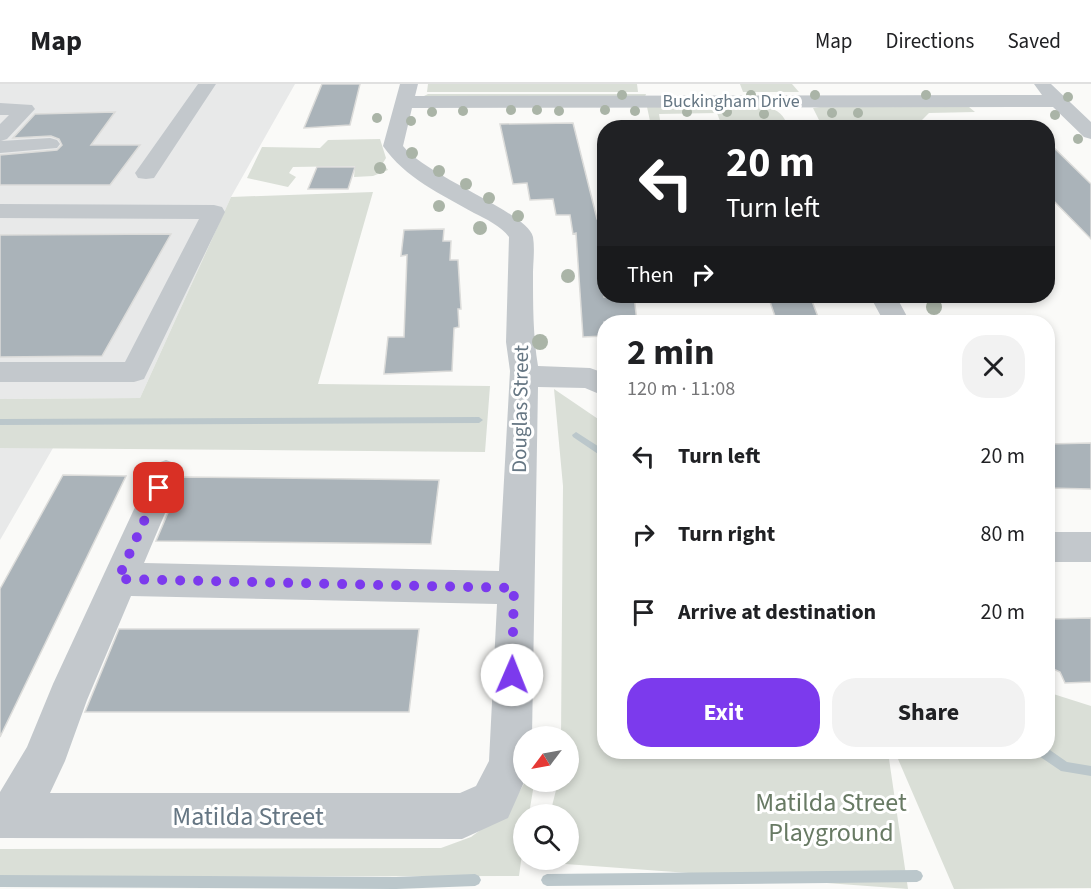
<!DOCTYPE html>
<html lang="en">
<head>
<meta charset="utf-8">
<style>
  :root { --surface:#fff; --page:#f2f2f2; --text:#202124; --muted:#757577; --line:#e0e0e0; --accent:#7c3aed }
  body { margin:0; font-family:"Source Sans 3",sans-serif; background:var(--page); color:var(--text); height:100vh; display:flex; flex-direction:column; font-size:22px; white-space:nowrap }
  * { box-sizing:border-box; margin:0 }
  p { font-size:20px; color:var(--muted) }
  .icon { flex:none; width:33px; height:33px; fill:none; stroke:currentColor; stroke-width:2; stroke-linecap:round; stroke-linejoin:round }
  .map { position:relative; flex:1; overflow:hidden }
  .side { position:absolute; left:597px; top:231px; width:458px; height:444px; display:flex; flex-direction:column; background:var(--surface); border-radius:24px; box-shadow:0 3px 9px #0003 }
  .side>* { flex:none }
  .top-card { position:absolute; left:597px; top:36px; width:458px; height:183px; border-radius:24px; box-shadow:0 3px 9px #0003; background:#202124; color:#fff; overflow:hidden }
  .needle { width:39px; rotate:238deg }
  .fabs { position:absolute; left:513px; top:642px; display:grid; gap:12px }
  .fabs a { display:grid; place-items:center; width:66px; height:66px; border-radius:50%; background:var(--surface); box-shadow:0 3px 9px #0003; font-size:30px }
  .pin { position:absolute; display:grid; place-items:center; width:51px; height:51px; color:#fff; margin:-26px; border-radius:12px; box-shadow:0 3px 9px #0006 }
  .me { position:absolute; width:66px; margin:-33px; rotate:1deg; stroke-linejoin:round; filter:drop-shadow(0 0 4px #0008) }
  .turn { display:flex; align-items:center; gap:21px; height:126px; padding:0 30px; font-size:27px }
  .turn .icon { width:78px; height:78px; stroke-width:2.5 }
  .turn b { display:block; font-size:42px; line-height:51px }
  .then { display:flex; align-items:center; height:57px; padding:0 30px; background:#0003; gap:12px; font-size:22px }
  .round { display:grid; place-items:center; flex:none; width:63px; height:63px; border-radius:24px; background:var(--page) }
  .headline { display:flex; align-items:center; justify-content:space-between; height:102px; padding:0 30px }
  h1 { font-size:36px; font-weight:700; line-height:45px }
  .cta { display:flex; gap:12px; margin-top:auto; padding:12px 30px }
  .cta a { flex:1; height:69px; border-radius:24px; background:var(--accent); color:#fff; font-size:24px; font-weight:700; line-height:69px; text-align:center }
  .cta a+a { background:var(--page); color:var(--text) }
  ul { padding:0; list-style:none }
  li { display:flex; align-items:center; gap:18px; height:78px; padding:0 30px }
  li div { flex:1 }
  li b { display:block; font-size:22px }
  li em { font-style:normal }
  header { display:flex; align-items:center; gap:36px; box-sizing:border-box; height:84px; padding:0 30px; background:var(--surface); border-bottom:2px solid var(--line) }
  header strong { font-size:28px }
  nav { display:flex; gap:33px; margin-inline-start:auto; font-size:21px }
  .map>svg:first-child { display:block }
</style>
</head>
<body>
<header>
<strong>Map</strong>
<nav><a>Map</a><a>Directions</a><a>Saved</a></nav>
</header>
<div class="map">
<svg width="1091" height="805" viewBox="0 0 1091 805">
  <rect width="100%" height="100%" fill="#fafaf8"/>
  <path fill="#e8e9e9" d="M0,0h295l-64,113 -91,201 -140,1z
    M0,364h53l-53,92z"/>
  <path fill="#dadfd7" d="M428,0h209l1,8h-211z
    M740,0h52l7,8h-56z
    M428,10h218l-1,3 -221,-1z
    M647,23h119c13,3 18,8 22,20h-31l-4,-5 -33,-1 -3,-8 -58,1 1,6 -10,1z
    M820,23h149l6,5 -46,1 -8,8 2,6 -27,1 -5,-6h-71l-7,-14z
    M380,55l6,19 -3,5 5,7 -15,6 -19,1 1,-11 -62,1 -4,6 7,4 -8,10 -41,-9 15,-31 58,1 8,-8z
    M373,108l-55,192 172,2 -5,66 -485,-4v-49l140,-1 91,-201z
    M554,305l50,34v329h284l20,137 -370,-27 1,-2h29v-46h-18l8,-32h10v-46h-7l2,-250z
    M1047,608l44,14v182l-137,1 -59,-137h152z
    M525,698l9,2 -5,30h-5l-1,33 -4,29 -519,1v-28l441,-1 30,-11 38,-28z"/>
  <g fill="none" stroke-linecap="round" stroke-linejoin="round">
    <path fill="#bbc7cb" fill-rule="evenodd" d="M479,333l4,3 -4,3 -479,2v-6z
      M576,348l28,18v7l-3,-1 -28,-19 -1,-2z
      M1047,664l20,14 24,4v10l-30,-5 -22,-15 -1,-4h9z
      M917,786l4,2 2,4 -2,4 -4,2 -370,4 -4,-2 -2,-4 2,-4 4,-2z
      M475,790l4,2 2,4 -2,4 -4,2 -79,3 -396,-2v-12l396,2z"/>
  </g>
  <path fill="#aab3b9" stroke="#dcdcda" stroke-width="1.5" d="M322,0h38l-10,41 -46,3z
    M115,28l-24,33h49l-30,40h-110v-30l57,-5 5,-5 -3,-6 -8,-3 -38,2 22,-24z
    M573,39l24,96h7v78l30,-1 3,26h-33v14l-21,1 -7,-104 -3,1 -3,-19h-14l-3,-16 -23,1 -3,-17 -14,1 -13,-60z
    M1047,57l44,43v55l-44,-45z
    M317,83h38l-7,22h-40z
    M444,145l-1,12h8l-1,19h8l3,49h-3l1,18 -5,1 -2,43 -68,3 4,-37h16l3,-82 -6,1 3,-26z
    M171,150l-69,122 -102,1v-122z
    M768,212h42l10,26h-43z
    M1091,359v46l-44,-1v-44z
    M63,391l63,1 -126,261v-148z
    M183,393l256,3 -8,64 -275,-3z
    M1091,534v64l-26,1 -5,-11 -13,-6v-47z
    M119,545h300l-10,83h-324z"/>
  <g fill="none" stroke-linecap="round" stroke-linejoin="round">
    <path fill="#c3c8cc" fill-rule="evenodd" d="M198,0h18l-62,94 -8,1 -8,-1 -3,-5z
      M400,0h18l-3,12 627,-1 -8,-11h17l40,38v17l-7,-2 -31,-30 -641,1 -9,38c23,30 124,66 130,91 2,12 0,26 0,37 0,31 0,62 5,92l52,2 14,5v23l-19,-8 -47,-1 -6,349h-8v46l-16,36 -46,21 -462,-1v-46l27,-45 26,-63 102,-220 11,-4 11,4 5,9 -38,90 355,8 11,-200 -4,-29 3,-105c-8,-11 -23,-18 -35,-24 -33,-19 -69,-35 -91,-67zM131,512l366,8 -8,157 -13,25 -16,7h-410l15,-32 22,-61z
      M0,19l32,2 3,4 -28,30 -6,2 49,-3 7,2 3,4 -3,4 -57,5v-29l9,-9h-9z
      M0,120l214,1 8,2 3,5 -81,167 -10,3h-134v-20h125l74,-143 -199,-1z
      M870,212h26l14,26h-26z
      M1047,448h44v30h-44z"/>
  </g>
  <g fill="#aab4a7">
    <circle cx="622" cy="11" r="5"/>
    <circle cx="751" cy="11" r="5"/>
    <circle cx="815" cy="11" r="5"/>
    <circle cx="926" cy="11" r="5"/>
    <circle cx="1068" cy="13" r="5"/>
    <circle cx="511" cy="26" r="5"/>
    <circle cx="537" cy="26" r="5"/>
    <circle cx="605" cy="26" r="5"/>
    <circle cx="463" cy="27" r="5"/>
    <circle cx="559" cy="27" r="5"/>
    <circle cx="635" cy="27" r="5"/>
    <circle cx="432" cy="28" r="5"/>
    <circle cx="687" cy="28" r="5"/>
    <circle cx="727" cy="28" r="5"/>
    <circle cx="832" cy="29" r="5"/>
    <circle cx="858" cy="29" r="5"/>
    <circle cx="764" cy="30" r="5"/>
    <circle cx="1055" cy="31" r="5"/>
    <circle cx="377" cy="34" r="5"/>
    <circle cx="411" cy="37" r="5"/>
    <circle cx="1078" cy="55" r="5"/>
    <circle cx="412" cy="69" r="6"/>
    <circle cx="380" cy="84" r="6"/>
    <circle cx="439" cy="87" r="6"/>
    <circle cx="466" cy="100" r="6"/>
    <circle cx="489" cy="114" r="6"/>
    <circle cx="439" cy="122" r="6"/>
    <circle cx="518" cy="132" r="6"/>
    <circle cx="480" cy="144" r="7"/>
    <circle cx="568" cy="192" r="7"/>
    <circle cx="934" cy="223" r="8"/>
    <circle cx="540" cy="258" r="8"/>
  </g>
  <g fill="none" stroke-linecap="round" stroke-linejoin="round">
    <path stroke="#7c3aed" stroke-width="10" stroke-dasharray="0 18" d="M159,404l-41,91 396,9 -2,87"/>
  </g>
  <g text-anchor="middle" stroke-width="6" stroke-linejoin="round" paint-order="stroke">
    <g font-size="18" fill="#657683" stroke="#fff">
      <text x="731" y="23">Buckingham Drive</text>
    </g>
    <g font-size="21" fill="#657683" stroke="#fff">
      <text transform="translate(520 325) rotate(-89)" y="7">Douglas Street</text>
    </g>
    <g font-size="26" fill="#687a64" stroke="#fff">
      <text x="831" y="727">Matilda Street<tspan x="831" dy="30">Playground</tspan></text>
    </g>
    <g font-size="26" fill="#657683" stroke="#fff">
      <text x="248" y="741">Matilda Street</text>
    </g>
  </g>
</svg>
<div class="fabs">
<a><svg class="needle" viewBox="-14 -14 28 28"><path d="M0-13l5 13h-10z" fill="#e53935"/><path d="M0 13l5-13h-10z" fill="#757577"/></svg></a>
<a><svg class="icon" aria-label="search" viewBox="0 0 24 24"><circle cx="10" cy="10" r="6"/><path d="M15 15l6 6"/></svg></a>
</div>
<div class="pin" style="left:159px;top:404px;background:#d93025"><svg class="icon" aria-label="arrive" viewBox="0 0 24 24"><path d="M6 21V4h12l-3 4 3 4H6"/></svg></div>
<svg class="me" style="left:512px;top:591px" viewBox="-20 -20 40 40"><circle r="19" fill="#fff"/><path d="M0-13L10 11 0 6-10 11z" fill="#7c3aed"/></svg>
<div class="top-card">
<div class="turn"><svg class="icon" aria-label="left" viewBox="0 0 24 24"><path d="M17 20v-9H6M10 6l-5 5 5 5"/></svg><div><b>20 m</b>Turn left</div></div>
<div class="then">Then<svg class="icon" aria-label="right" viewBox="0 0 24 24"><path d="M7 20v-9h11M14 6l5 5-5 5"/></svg></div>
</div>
<section class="side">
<div class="headline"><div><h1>2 min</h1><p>120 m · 11:08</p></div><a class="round"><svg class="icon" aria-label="close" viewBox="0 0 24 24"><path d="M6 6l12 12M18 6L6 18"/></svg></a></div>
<ul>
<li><svg class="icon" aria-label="left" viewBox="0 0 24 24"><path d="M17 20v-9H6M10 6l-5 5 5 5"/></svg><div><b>Turn left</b></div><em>20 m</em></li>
<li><svg class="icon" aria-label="right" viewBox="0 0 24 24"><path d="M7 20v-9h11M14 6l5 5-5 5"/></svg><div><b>Turn right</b></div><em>80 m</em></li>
<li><svg class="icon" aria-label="arrive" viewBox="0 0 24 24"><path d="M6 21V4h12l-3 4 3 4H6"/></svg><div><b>Arrive at destination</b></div><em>20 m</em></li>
</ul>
<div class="cta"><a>Exit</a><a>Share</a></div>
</section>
</div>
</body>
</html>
